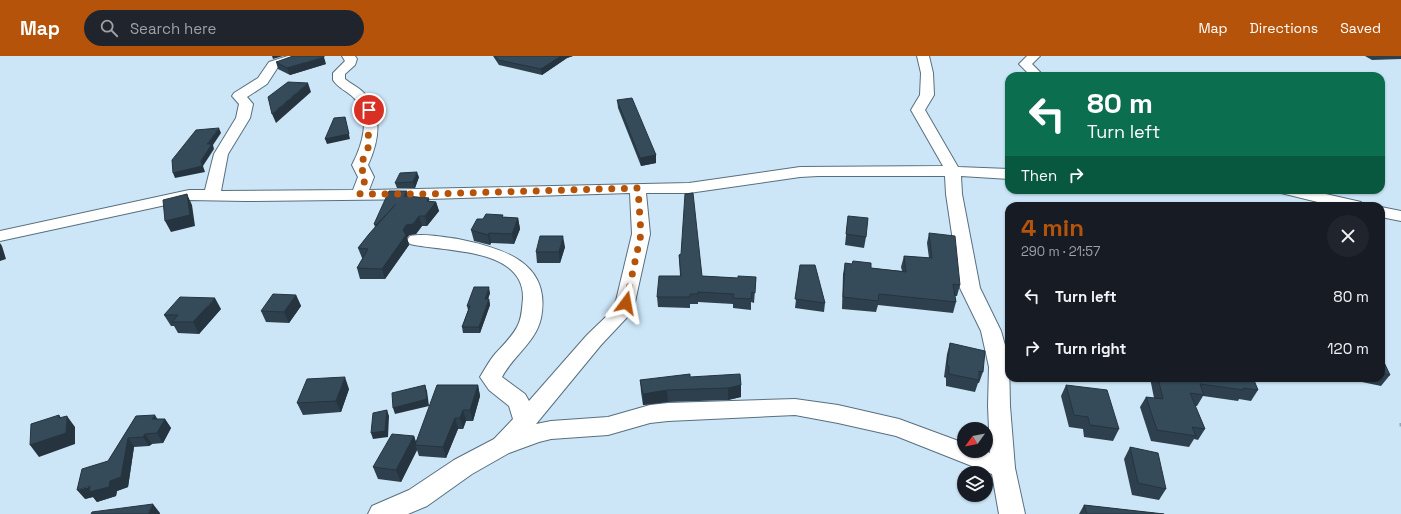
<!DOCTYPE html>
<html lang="en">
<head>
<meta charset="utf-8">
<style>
  :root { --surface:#171b24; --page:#20242c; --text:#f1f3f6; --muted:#9ea1a6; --accent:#b45309 }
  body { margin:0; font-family:"Space Grotesk",sans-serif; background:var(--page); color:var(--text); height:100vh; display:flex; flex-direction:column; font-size:15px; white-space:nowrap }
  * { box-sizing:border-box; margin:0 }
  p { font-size:13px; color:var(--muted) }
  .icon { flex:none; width:22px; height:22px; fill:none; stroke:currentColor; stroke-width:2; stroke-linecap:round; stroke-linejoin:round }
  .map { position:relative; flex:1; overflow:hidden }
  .sheet { position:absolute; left:1005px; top:146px; width:380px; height:180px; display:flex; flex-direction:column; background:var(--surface); border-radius:12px; box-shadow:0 1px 3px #0004 }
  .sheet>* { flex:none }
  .hud { position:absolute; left:1005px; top:16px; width:380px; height:122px; border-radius:12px; box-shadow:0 1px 3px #0004; background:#0b6e4f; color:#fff; overflow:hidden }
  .needle { width:26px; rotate:237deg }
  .fabs { position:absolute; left:957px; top:366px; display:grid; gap:8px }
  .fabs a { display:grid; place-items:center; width:36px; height:36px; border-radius:50%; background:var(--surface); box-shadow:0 1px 3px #0004; font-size:20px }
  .pin { position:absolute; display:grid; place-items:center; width:34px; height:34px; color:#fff; margin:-17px; border:2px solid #fff; border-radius:50%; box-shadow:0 1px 4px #0007 }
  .me { position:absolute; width:44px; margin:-22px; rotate:13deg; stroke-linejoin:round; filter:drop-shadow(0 0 3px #0008) }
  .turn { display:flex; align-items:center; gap:14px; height:84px; padding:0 16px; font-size:18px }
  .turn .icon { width:52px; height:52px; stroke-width:2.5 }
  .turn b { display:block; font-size:28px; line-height:34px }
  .then { display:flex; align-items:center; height:38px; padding:0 16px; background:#0003; gap:8px; font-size:15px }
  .round { display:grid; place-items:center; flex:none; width:42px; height:42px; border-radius:21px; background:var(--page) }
  .head { display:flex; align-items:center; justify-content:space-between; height:68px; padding:0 16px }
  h1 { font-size:24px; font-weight:600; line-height:30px; color:var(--accent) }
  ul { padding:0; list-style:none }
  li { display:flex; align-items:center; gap:12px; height:52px; padding:0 16px }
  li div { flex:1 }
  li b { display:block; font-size:15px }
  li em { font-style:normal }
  header { display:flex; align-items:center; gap:24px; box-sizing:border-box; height:56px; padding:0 20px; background:var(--accent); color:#fff }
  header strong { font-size:19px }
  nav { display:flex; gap:22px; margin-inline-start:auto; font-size:14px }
  .search { width:280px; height:36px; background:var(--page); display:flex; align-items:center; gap:10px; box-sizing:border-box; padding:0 14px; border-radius:22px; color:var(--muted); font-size:15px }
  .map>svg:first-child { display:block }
</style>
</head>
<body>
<header>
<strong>Map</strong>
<div class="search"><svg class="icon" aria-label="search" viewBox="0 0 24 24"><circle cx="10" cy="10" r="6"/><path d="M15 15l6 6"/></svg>Search here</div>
<nav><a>Map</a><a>Directions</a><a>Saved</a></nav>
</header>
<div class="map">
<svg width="1401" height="458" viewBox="0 0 1401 458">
  <rect width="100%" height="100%" fill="#cce6f8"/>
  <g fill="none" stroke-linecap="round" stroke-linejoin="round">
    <g stroke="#586f7f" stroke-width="2">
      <path id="street" d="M288,0h18l-2,3 -26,8 -11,17 -20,13 6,7 -3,14 -22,36 -7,37 132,-1 5,-13 -6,-12c10,-19 20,-49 2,-67 -7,-7 -16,-10 -21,-18v-7l12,-12 -3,-5h13l2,3 -2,6 -10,9v5c6,5 13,8 18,13 21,20 16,49 5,73l6,12 -5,13 320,-7 111,-16 143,-1 -32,-56 9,-15 1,-22 -4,-17h12l4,17 1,22 -9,15 33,57 51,2v10l-48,-3 1,18 18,94 21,43 8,28 1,47 5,62 10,46h-26l-7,-40 -96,-38 -58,-13 -43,-8 -127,6 -18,2 -42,12 -57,4 -12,3 -30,11 -37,21 -45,32 -19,8h-40l4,-8 37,-16 45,-30 40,-21 19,-20 -4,-13 -20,-16 -9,-13c5,-8 9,-16 15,-23 8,-9 18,-18 23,-29 4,-8 4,-17 5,-27 1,-51 -80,-46 -113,-54l-3,-4 3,-4c14,-3 34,1 48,3 44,9 94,23 83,79 -5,24 -28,38 -39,59l23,17 4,7 58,-66 27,-26 18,-75 -2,-41 -201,6 -184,2 -56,-1 -189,41v-10l189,-41h16l9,-36 22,-36 3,-14 -7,-8 2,-3 24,-15 11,-16zM818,120h127l1,18 14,94 21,43 8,36 -1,39 2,47 -4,-2h-22v-8l-65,-24 -61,-14 -43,-6 -127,4 -18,2 -42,12 -57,4 -15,3 65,-79 32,-34 17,-77 -4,-41h43l111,-16z
        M1027,0h13l-8,8 12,12h-13l-12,-12z
        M1279,134h29l53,12 2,4h-29l-53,-13z
        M1381,151l20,4v10l-20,-4z"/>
    </g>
    <path stroke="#92a7b4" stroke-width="3" stroke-dasharray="3.5 2.5" stroke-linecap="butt" d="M1401,367v6"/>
    <use href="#street" fill="#fff" fill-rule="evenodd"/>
  </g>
  <path fill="#2e404d" d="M493,0h80l-6,2 -25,17 -43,-10z
    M1365,0h36v3l-29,1z
    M276,6l50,2 -36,11 -12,-6z
    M617,44l39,55v8l-15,3 -23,-58z
    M419,121l-4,11h-18l-2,-5z
    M408,140l21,2v3l7,1 3,9 -12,15h-5l-6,8 -7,1 -2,3 2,7 -24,34h-25l-3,-11 6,-10h-1l-4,-10 17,-21 -1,-3z
    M848,160l18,21 -2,11 -19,-3z
    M504,161l14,1 2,11 -6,15 -23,-1 -1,2 -16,-4 -3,-11 12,-11z
    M1008,173h1v40l-4,-18 1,-6 -1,-5z
    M929,177l31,52 -3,11h-2l1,6 -3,11 -75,-8 -2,7 -34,-3 1,-35 2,-11 26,5 31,3 -1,-4 3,-11 25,2 -2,-15z
    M565,191l-5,16h-23l-1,-11z
    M681,198l21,22 36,2 18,-1 -2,26 -3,-1v8l-18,-2v-4l-35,-2v2h-8v4l-32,-1 -1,-10 23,-21 -1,-21z
    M800,209l25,38 -1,9 -29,-4z
    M490,237l-2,6h1l1,6 -10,28h-17l-1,-6 6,-17 -1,-4z
    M296,239l5,11 -12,17 -23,-1 -5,-11z
    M221,253l-22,25 -21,-1 -4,-7h-3l-7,-11z
    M950,287l33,29 -4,11h-1l-3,9 -29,-6v-8l-2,-1 3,-23z
    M1381,317l9,2 -9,11 -38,-8h38z
    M690,321l51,8v12l-13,3 -60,2 -25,3 -2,-13 -1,-12z
    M1150,322h103l5,12 -7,11 -12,-2 -1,2 -35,-5 -6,10h-2l10,23 -7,11 -4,-1 -5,8 -38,-6 -11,-34 6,-10 8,1z
    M478,329l2,11 -7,25h-7l-3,8h-5l-12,29 -27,-2 -2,-6 -16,32 -23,-3 -5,-12 41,-31 2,6z
    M1066,329l53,44 -6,12 -29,-4 -1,-8 -14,-2 -8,-31z
    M349,333l-8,23 -38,3 -6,-12z
    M136,360l22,3h7l6,9 -8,15 -11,1 -3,2 -15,1 -6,40 -11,4 -1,5 -19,6 -4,-5 -8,2z
    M1130,391l36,42 -7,11 -27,-5 -8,-36z
    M1084,449l80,9h-85z"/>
  <path fill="#25343f" d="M272,0h11l-10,3z
    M561,0h12l-6,2 -25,17 -1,-6z
    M324,1l2,7 -36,11 -3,-7z
    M308,27l3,9 -35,31 -4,-9z
    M345,61l5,22 -23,5 -2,-5z
    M219,72l2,5 -8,12 1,4 -11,17 2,6 -30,6 -2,-5 28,-12 6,-17z
    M656,99v8l-15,3 -1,-8z
    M417,116l2,5 -4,11 -2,-6z
    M407,135l2,10 -5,-5z
    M187,138l5,11 3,21 -24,6 -6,-11z
    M436,146l3,9 -12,15 -2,-10z
    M419,160l3,10 -6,8 -7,1 -2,3 2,7 -24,34 -3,-10 21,-39 3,-5z
    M518,162l2,11 -6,15 -2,-10z
    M489,177l2,10 -1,2 -2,-10z
    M563,180l2,11 -5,16 -1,-11z
    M0,187l2,3 4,13 -6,2z
    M489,231l1,6 -4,12 -1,-6z
    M296,239l5,11 -12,17 -5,-11z
    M215,242l6,11 -22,25 -6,-12z
    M489,243l1,6 -10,28 -1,-6z
    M345,321l4,12 -8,23 -5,-11z
    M425,329l2,6 2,15 -34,8 -2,-6z
    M478,329l2,11 -7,25 -3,-11z
    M741,329v12l-13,3v-12z
    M667,334l1,12 -25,3v-11z
    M387,354l2,6 -1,21 -15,2 -2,-6z
    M463,354l3,11 -3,8 -3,-11z
    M59,359l7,10 1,-9 8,11v17l-36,13 -9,-12 29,-27z
    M155,359l6,10 -9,-6z
    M455,362l3,11 -12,29 -3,-11z
    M165,363l6,9 -8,15 -6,-10z
    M145,378l7,10 -3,2 -6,-9z
    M414,380l3,9h-2l2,5 -16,32 -5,-12z
    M128,382l6,9 -6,40 -11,4 -1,5 -19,6 -4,-5 -8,2 -8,-9 33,-9z
    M153,448l7,9v1h-12z"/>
  <path fill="#354b5a" stroke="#25343f" d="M293,0h31v1l-37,11 -11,-6z
    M495,0h66l-20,13 -43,-9z
    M288,26l20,1 -36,31 -4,-17z
    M632,42l24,57 -16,3 -23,-58z
    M345,61l4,17 -24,5 9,-21z
    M219,72l-12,16h5l-11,17 1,5 -29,7 -1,-13 24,-30z
    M417,116l-4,10 -18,1 5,-10z
    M389,135h18l-3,5 25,2 -2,3 9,1 -11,14h-6l-6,8 -7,1 -3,5 3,5 -24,34 -25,-1 11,-19 -10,-1 11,-14 27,-30 -20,21 -2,-1z
    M693,137l9,83 36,2v-2l18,1 -1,16 -3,-1 -1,7 -18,-1 1,-4 -36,-2v2h-8v3h-33l2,-21h22l-2,-21 2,-1 4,-60z
    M187,138l3,21 -25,6 -2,-21z
    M486,158l17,1 -1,2 16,1 -6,16 -23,-1 -1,2 -17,-5 6,-11h6z
    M848,160l20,2 -2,19 -20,-3z
    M929,177l26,3 5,49 -7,-1 3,18 -77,-8 -1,7 -35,-4 2,-34 7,1 1,-3 18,2v5l35,4 -2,-16 28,2z
    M540,180h23l-4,16h-23z
    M800,209h15l10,38 -30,-4z
    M474,231h15l-4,12h4l-10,28h-17l8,-21h-3z
    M273,238l23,1 -12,17 -23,-1z
    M180,241l35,1 -22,24h-21l6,-7h-14z
    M950,287l35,8 -2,21 -4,-1v9l-30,-6v-8h-2z
    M1381,300l9,19 -9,-2z
    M690,318v3l50,-3 1,11 -13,3 -61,2 -24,4 -3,-14z
    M345,321l-9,24 -39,2 10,-24z
    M1158,322h95l5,12 -15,-2 1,2 -44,-6 4,11 -14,-2 15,36 -13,-2 4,9 -39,-6 -11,-33 17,2z
    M425,329l2,14 -34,9 -1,-15z
    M437,329h41l-8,25h-7l-3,8h-5l-12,29 -28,-2z
    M1066,329l41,5 12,39 -29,-4 -2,-8 -14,-2z
    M387,354l-2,21 -14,2 2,-20z
    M59,359v3l8,-2 -1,17 -36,12 1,-21z
    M155,359l-3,4h13l-8,14 -12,1 -2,3 -15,1 -7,39 -11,4 -1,6 -20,5 1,-6 -13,4 5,-21 26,-8 28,-45z
    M392,378l22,2 -18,34 -23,-3z
    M1130,391l28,6 8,36 -28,-6z
    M153,448l-5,10h-57l1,-2z
    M1084,449l80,9h-77z"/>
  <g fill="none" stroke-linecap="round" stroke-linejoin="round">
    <path stroke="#b45309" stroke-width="7" stroke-dasharray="0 12.6" d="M369,54l-1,39 -8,17 6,11 -6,17h69l209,-6 3,46 -15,69"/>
  </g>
</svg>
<div class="fabs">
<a><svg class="needle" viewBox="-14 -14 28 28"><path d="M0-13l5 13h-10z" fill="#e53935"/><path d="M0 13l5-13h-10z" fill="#9ea1a6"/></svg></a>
<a><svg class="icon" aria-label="layers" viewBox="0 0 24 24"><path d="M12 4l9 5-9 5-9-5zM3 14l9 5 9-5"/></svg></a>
</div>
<div class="pin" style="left:369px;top:54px;background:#d93025"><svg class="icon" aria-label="arrive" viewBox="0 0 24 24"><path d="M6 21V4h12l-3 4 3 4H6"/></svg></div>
<svg class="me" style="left:626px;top:247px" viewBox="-20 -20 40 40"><path d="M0-17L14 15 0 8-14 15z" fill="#b45309" stroke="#fff" stroke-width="4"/></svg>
<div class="hud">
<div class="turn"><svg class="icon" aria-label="left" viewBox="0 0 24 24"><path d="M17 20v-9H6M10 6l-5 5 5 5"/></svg><div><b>80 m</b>Turn left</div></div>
<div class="then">Then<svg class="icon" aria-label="right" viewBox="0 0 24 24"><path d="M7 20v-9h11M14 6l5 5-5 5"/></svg></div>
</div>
<section class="sheet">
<div class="head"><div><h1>4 min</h1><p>290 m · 21:57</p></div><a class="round"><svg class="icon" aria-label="close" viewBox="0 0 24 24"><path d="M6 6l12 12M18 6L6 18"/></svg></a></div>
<ul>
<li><svg class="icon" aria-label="left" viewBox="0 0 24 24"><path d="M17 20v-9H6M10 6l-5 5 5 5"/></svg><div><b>Turn left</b></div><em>80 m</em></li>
<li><svg class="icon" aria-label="right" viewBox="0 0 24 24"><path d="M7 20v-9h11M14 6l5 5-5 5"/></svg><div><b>Turn right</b></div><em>120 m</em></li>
</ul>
</section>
</div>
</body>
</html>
